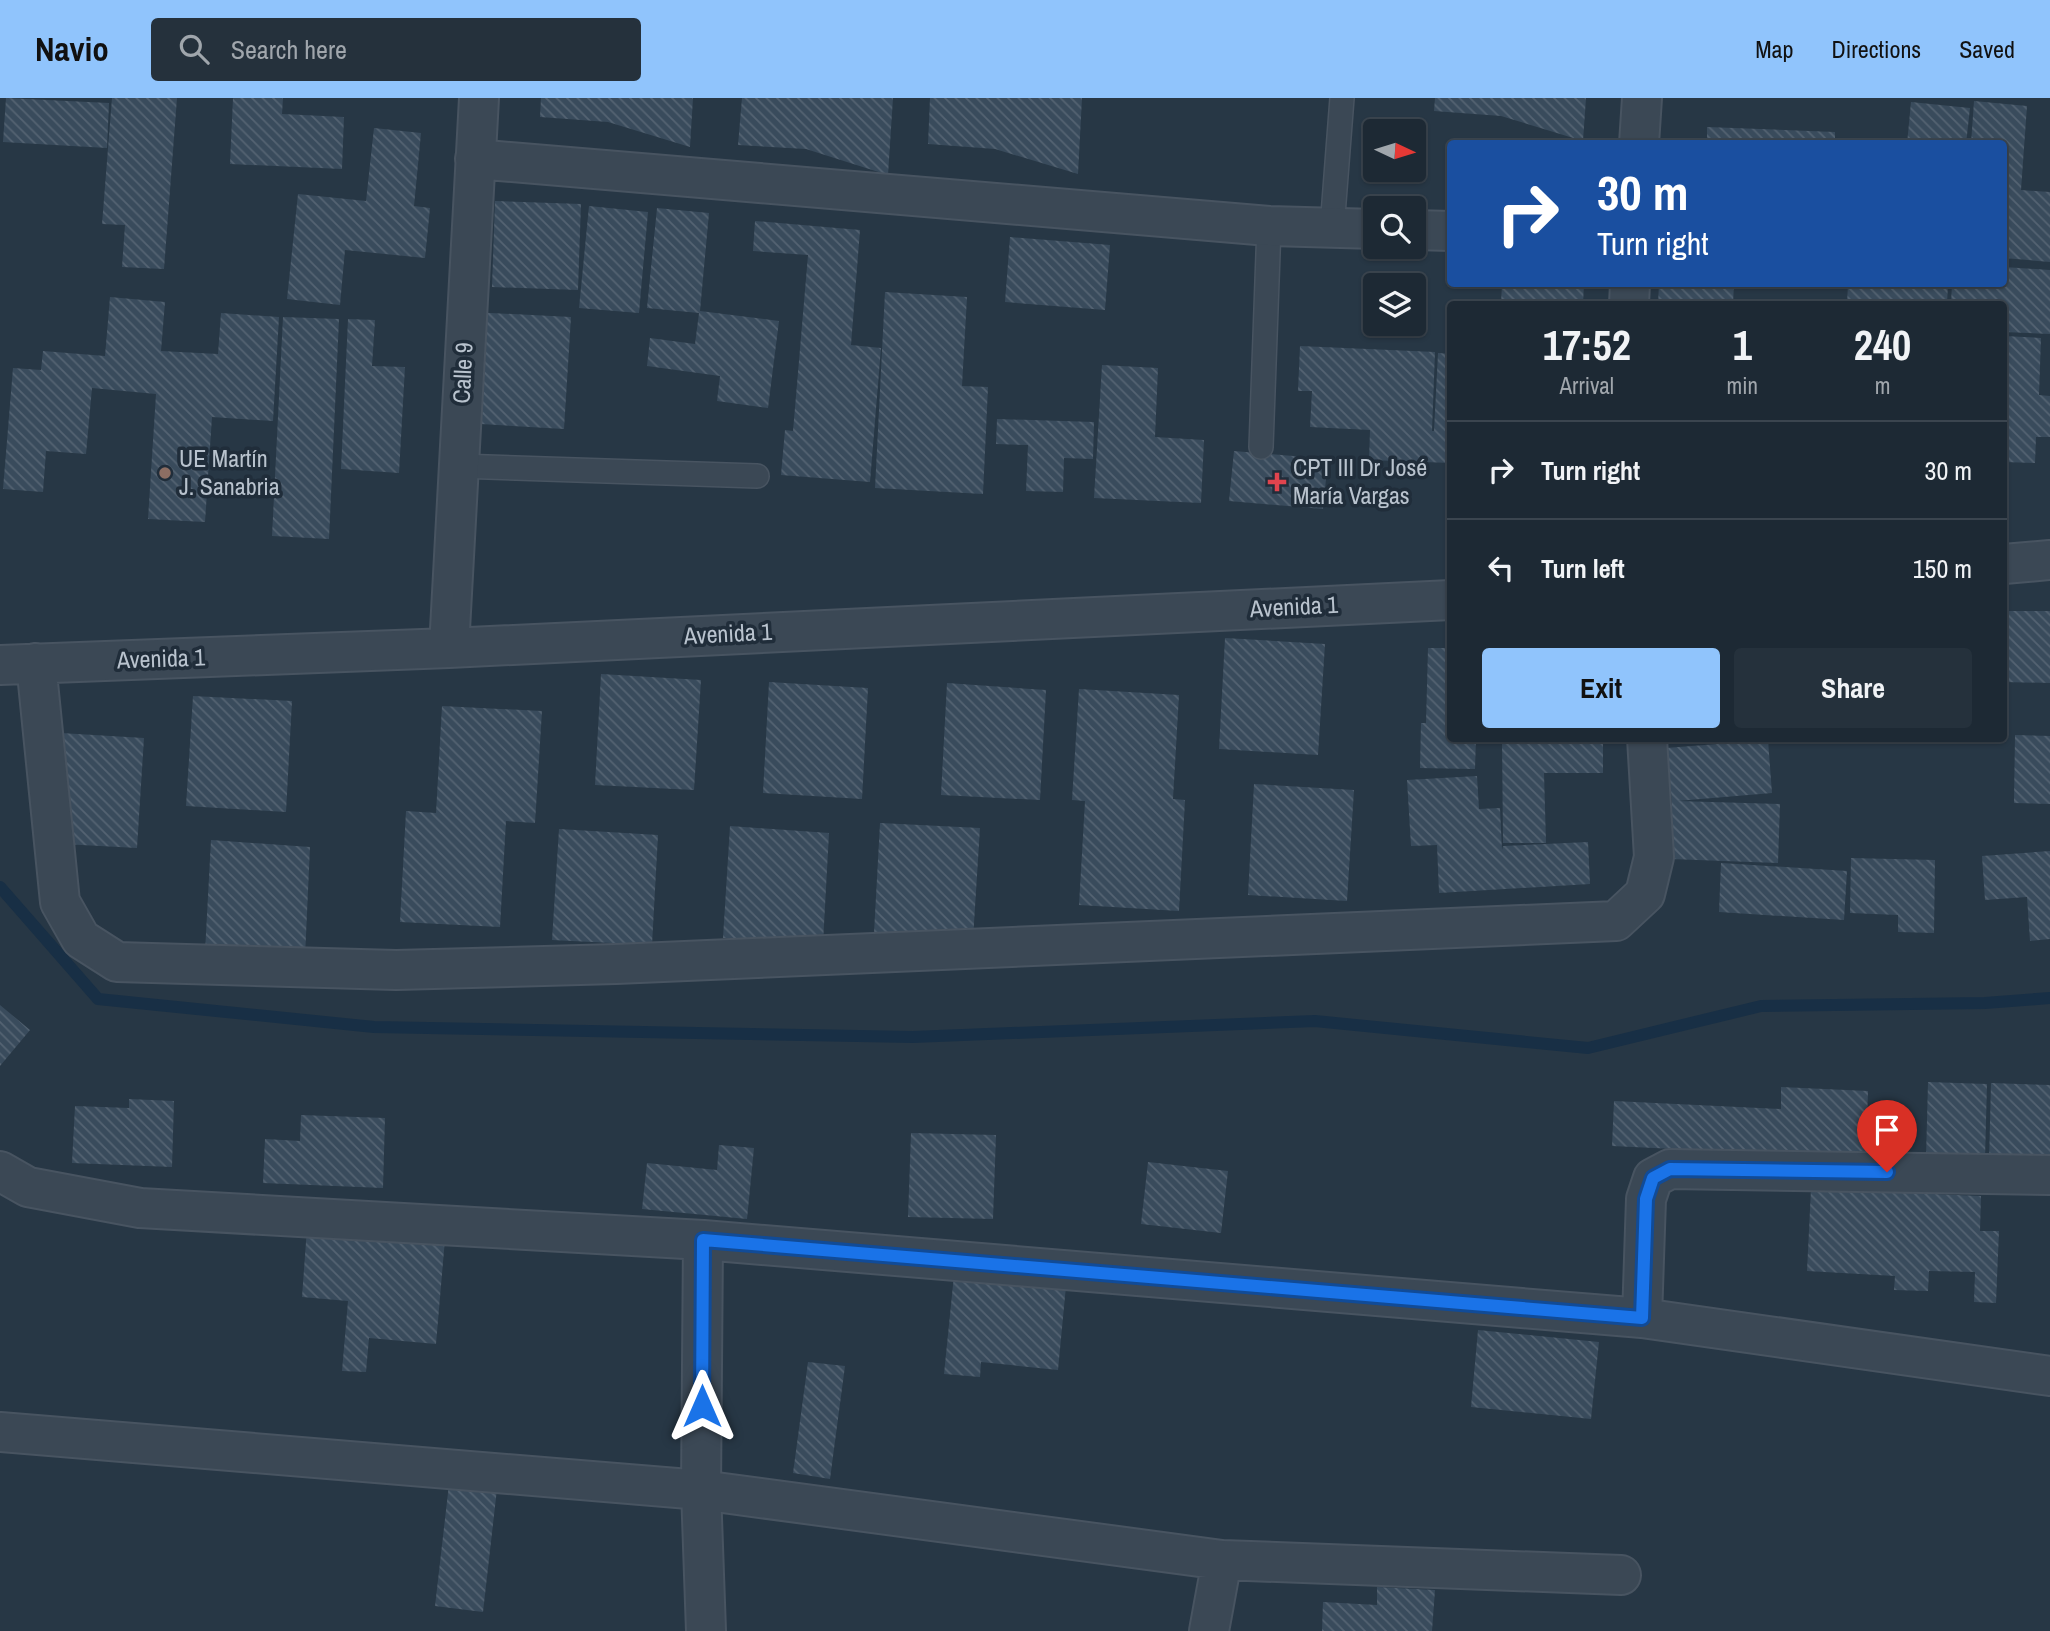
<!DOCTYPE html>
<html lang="en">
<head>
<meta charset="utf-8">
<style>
  :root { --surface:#1d2934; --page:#25313c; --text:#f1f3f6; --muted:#a0a6ac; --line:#3b454f; --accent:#90c4fc }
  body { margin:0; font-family:"Archivo Narrow",sans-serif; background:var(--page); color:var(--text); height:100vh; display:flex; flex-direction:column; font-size:26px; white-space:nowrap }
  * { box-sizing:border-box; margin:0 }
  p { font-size:23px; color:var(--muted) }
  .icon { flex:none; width:38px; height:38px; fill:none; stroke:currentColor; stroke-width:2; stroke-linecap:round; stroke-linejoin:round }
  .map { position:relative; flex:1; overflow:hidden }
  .side { position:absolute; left:1447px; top:203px; width:560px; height:441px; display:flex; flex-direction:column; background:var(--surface); border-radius:7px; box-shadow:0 2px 5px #0004,0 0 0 2px var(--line) }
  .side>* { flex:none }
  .guide { position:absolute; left:1447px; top:42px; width:560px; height:147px; border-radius:7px; box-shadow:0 2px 5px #0004,0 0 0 2px var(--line); background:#1a4fa0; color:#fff; overflow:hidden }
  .needle { width:46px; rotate:94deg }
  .buttons { position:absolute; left:1363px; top:21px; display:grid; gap:14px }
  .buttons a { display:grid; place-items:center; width:63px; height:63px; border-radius:7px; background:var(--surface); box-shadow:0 2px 5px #0004,0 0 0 2px var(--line); font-size:35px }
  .pin { position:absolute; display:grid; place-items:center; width:60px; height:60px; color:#fff; margin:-72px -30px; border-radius:50% 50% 50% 0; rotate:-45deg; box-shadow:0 0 7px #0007 }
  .pin .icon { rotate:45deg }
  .me { position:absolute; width:77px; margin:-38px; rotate:0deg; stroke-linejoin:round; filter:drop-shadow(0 0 5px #0008) }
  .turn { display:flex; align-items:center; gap:24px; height:147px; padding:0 35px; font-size:32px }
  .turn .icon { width:91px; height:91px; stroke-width:2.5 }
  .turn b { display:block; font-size:49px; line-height:60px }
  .eta { display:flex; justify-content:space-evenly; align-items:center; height:119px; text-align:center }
  .eta b { font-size:42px; font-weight:700; line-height:49px }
  .action { display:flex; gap:14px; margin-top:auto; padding:14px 35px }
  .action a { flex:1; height:80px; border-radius:7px; background:var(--accent); color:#111; font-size:28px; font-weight:700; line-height:80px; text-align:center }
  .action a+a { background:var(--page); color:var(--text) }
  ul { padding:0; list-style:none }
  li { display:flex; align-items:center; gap:21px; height:98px; padding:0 35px; border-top:2px solid var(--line) }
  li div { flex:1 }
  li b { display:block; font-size:26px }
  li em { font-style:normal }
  header { display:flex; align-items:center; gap:42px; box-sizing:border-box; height:98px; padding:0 35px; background:var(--accent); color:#111 }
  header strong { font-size:33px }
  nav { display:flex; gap:38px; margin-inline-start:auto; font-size:24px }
  .search { width:490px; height:63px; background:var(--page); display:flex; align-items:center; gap:18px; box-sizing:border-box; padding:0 24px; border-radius:7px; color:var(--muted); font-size:26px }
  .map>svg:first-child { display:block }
</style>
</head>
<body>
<header>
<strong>Navio</strong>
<div class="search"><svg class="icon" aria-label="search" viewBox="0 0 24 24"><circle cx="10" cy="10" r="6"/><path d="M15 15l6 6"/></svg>Search here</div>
<nav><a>Map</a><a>Directions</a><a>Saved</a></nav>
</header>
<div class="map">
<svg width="2050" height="1533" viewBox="0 0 2050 1533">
  <defs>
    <pattern id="building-back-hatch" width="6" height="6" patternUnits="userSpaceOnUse" patternTransform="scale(1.75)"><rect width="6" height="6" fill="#394b5c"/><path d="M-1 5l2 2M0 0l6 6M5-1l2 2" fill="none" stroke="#546372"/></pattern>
  </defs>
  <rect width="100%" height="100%" fill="#273745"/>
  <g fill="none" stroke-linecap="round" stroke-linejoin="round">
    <path stroke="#182f45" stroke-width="12" d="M0,789l98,112 276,28 539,10 402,-16 273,27 173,-42 224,-3 65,-5"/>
  </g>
  <path fill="url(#building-back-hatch)" d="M6,0l103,5 -2,45 -104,-6z
    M112,0h65l-13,171 -42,-2 3,-42 -23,-1z
    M233,0h50l-1,16 62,3 -2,52 -112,-5z
    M541,0h152l-3,49 -82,-25 -68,-5z
    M742,0h151l-5,77 -82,-26 -68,-4z
    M930,0h152l-4,76 -83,-25 -67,-5z
    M1435,0h151l-3,43 -82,-25 -67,-5z
    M1974,3l53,5 -6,84 29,2v70l-46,-4v-114h-33z
    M1911,4l59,6 -4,36h-59z
    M1707,29l128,5v12h-128z
    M374,30l47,5 -7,73 16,2 -5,50 -80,-8 -5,55 -53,-6 11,-105 68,7z
    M495,103l86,3 -3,86 -86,-3z
    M589,108l59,6 -9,101 -60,-5z
    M657,110l52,5 -9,98 79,10 -11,87 -51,-7 3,-25 -73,-10 3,-28 45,6 4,-31 -52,-5z
    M755,123l105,9 -9,115 30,3 -11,134 -89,-7 4,-45 8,1 15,-176 -55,-4z
    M1010,139l100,8 -5,65 -100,-8z
    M2004,169l46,3v64l-46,-2v-28h-53l1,-20h52z
    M1502,186h82l-1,20h-82z
    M1659,186h75l-1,20h-75z
    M1848,186h100l-1,20h-100z
    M885,194l82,5 -5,89 26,1 -5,107 -108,-6z
    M110,199l55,5 -4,49 57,3 3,-41 58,4 -6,104 -61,-4 -7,105 -57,-3 8,-125 -64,-6 -6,66 -40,-3 -3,41 -40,-3 10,-121 28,2 2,-19 62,5z
    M471,214l100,5 -7,112 -100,-6z
    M283,219l56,2 -10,220 -57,-3z
    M348,221l27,1 -3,46 33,1 -6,106 -58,-4z
    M2004,238l37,2 -2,57 11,1v41h-14l-1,26 -31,-1z
    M1300,248l135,6 -3,79h2l4,-78 13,1v109l-82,-3 1,-30 -60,-3 2,-36h-14z
    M1102,267l56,3 -3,69 49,3 -3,63 -107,-5z
    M997,321l97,3 -1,37 -29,-1 -1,34 -37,-1 2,-46 -32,-1z
    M1234,353l94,8 -5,50 -94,-8z
    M2004,513h46v72l-46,-1z
    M1225,540l100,6 -7,111 -99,-6z
    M1428,550h23v90h25l-1,31 -55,-1 1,-45h5z
    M601,576l100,6 -7,110 -99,-5z
    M769,584l99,6 -6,111 -99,-6z
    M947,585l99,7 -6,110 -99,-5z
    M1079,591l100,6 -6,104 12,1 -6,111 -100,-6 6,-104 -13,-1z
    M193,598l99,5 -6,111 -100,-6z
    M442,608l100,5 -7,112 -29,-2 -6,106 -100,-5 6,-111 30,2z
    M44,634l100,6 -7,110 -74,-4z
    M2015,637l35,1v68l-36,-1z
    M1502,640h101v35h-59l2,70h-43z
    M1660,640h56v5l-56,-2z
    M1768,642l4,53 -95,8 103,3 -2,59 -108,-4 2,-58 -6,-53z
    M1477,678l2,33 21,-1 2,42 1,-4 85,-4 2,42 -151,9 -2,-48 -26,1 -4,-66z
    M1254,686l100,6 -7,111 -99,-6z
    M880,725l100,5 -7,111 -99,-6z
    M730,728l99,7 -6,110 -100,-5z
    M559,731l99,6 -6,110 -100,-5z
    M211,742l99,7 -5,110 -100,-5z
    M2050,753v88l-20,2 -3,-44 -42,3 -3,-44z
    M1851,760l84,2 -1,73 -36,-1v-17l-48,-2z
    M1721,765l126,8 -3,49 -125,-8z
    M0,907l30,25 -30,36z
    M1928,984l59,2 -2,75 -59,-2z
    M1991,985l59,2v79l-61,-2z
    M1781,989l87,4 -2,67 -254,-12 2,-45 167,8z
    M129,1001l45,2 -2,66 -100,-4 3,-57 54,2z
    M301,1017l84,3 -2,70 -120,-5 2,-44 35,2z
    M911,1035l85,2 -3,84 -85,-2z
    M719,1047l35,3 -7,71 -105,-10 5,-46 70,7z
    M1148,1064l80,9 -7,62 -80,-9z
    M1811,1091l170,7 -1,35h19l-3,72 -22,-1 1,-30 -46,-1 -1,20 -34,-1 1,-14 -88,-5z
    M307,1130l138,11 -9,105 -67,-6 -3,34 -24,-1 6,-70 -46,-4z
    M954,1177l112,11 -8,84 -77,-8 -1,15 -36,-3z
    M1478,1232l121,12 -8,77 -120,-12z
    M808,1264l37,4 -15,113 -37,-6z
    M449,1386l48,5 -14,123 -48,-6z
    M1377,1489l58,3 -3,41h-110l1,-29 54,3z"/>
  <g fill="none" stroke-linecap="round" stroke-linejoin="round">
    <g stroke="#485461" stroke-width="26">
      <path id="service" d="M1332,130l10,-130
        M1261,349l8,-221
        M458,368l299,10"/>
    </g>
    <g stroke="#485461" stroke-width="42">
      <path id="minor" d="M1639,46l3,-46
        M475,61l794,67 107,3
        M1414,132l37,1
        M1629,206l1,-20
        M2004,466l46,-4
        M449,550l30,-550
        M36,565l24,239 21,37 36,23 279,8 220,-6 1000,-43 29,-27 9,-37 -7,-119
        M0,567l449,-17 1002,-48
        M0,1073l28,16 112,21 563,32 939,78 408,58
        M703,1142l-2,250 5,141
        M1642,1220l4,-119 7,-21 17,-9 380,6
        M0,1334l701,58 521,70 399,15
        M1209,1533l13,-71"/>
    </g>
    <use href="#service" stroke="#3b4855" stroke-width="23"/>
    <use href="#minor" stroke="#3b4855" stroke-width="38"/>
  </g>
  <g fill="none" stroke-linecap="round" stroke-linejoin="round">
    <g stroke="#114b97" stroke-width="18">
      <path id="route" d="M702,1308l1,-166 939,78 4,-119 7,-21 17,-9 217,3"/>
    </g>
    <use href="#route" stroke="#1a73e8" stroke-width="12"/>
  </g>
  <circle fill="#8d6e63" stroke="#202d3a" stroke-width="2.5" cx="165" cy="375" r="7"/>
  <path fill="#e0444e" stroke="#202d3a" stroke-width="2.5" d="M1273.5 373.5h7v7h7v7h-7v7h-7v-7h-7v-7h7z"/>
  <g text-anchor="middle" stroke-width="7" stroke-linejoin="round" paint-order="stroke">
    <g font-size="24" fill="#b9c3ce" stroke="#202d3a">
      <text transform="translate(463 275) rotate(-87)" y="8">Calle 9</text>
      <text transform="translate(1294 509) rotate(-3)" y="8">Avenida 1</text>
      <text transform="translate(728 536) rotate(-3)" y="8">Avenida 1</text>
      <text transform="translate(161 561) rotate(-2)" y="8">Avenida 1</text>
    </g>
    <g font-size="24" fill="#b9c3ce" stroke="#202d3a" text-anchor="start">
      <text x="179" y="369">UE Martín<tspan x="179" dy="28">J. Sanabria</tspan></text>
      <text x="1293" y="378">CPT III Dr José<tspan x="1293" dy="28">María Vargas</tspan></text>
    </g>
  </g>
</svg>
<div class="buttons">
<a><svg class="needle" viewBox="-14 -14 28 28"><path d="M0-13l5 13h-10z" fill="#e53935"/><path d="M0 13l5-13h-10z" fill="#a0a6ac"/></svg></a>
<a><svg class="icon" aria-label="search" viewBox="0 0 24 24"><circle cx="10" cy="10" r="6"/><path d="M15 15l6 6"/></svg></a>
<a><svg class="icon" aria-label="layers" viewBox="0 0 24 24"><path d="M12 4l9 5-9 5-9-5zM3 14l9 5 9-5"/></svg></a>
</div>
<div class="pin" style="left:1887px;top:1074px;background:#d93025"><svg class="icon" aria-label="arrive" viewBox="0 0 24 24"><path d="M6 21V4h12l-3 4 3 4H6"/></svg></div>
<svg class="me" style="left:702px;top:1308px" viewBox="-20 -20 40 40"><path d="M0-17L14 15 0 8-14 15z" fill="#1a73e8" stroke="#fff" stroke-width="4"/></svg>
<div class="guide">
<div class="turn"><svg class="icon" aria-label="right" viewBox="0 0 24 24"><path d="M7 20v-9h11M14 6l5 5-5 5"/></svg><div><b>30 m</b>Turn right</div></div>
</div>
<section class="side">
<div class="eta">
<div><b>17:52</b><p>Arrival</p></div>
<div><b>1</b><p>min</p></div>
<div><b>240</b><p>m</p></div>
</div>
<ul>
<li><svg class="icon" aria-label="right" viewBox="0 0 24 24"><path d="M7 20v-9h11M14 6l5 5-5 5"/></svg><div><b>Turn right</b></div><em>30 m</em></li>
<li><svg class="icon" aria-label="left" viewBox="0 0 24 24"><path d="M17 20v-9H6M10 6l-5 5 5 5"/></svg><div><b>Turn left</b></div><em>150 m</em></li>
</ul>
<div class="action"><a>Exit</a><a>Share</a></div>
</section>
</div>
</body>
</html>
